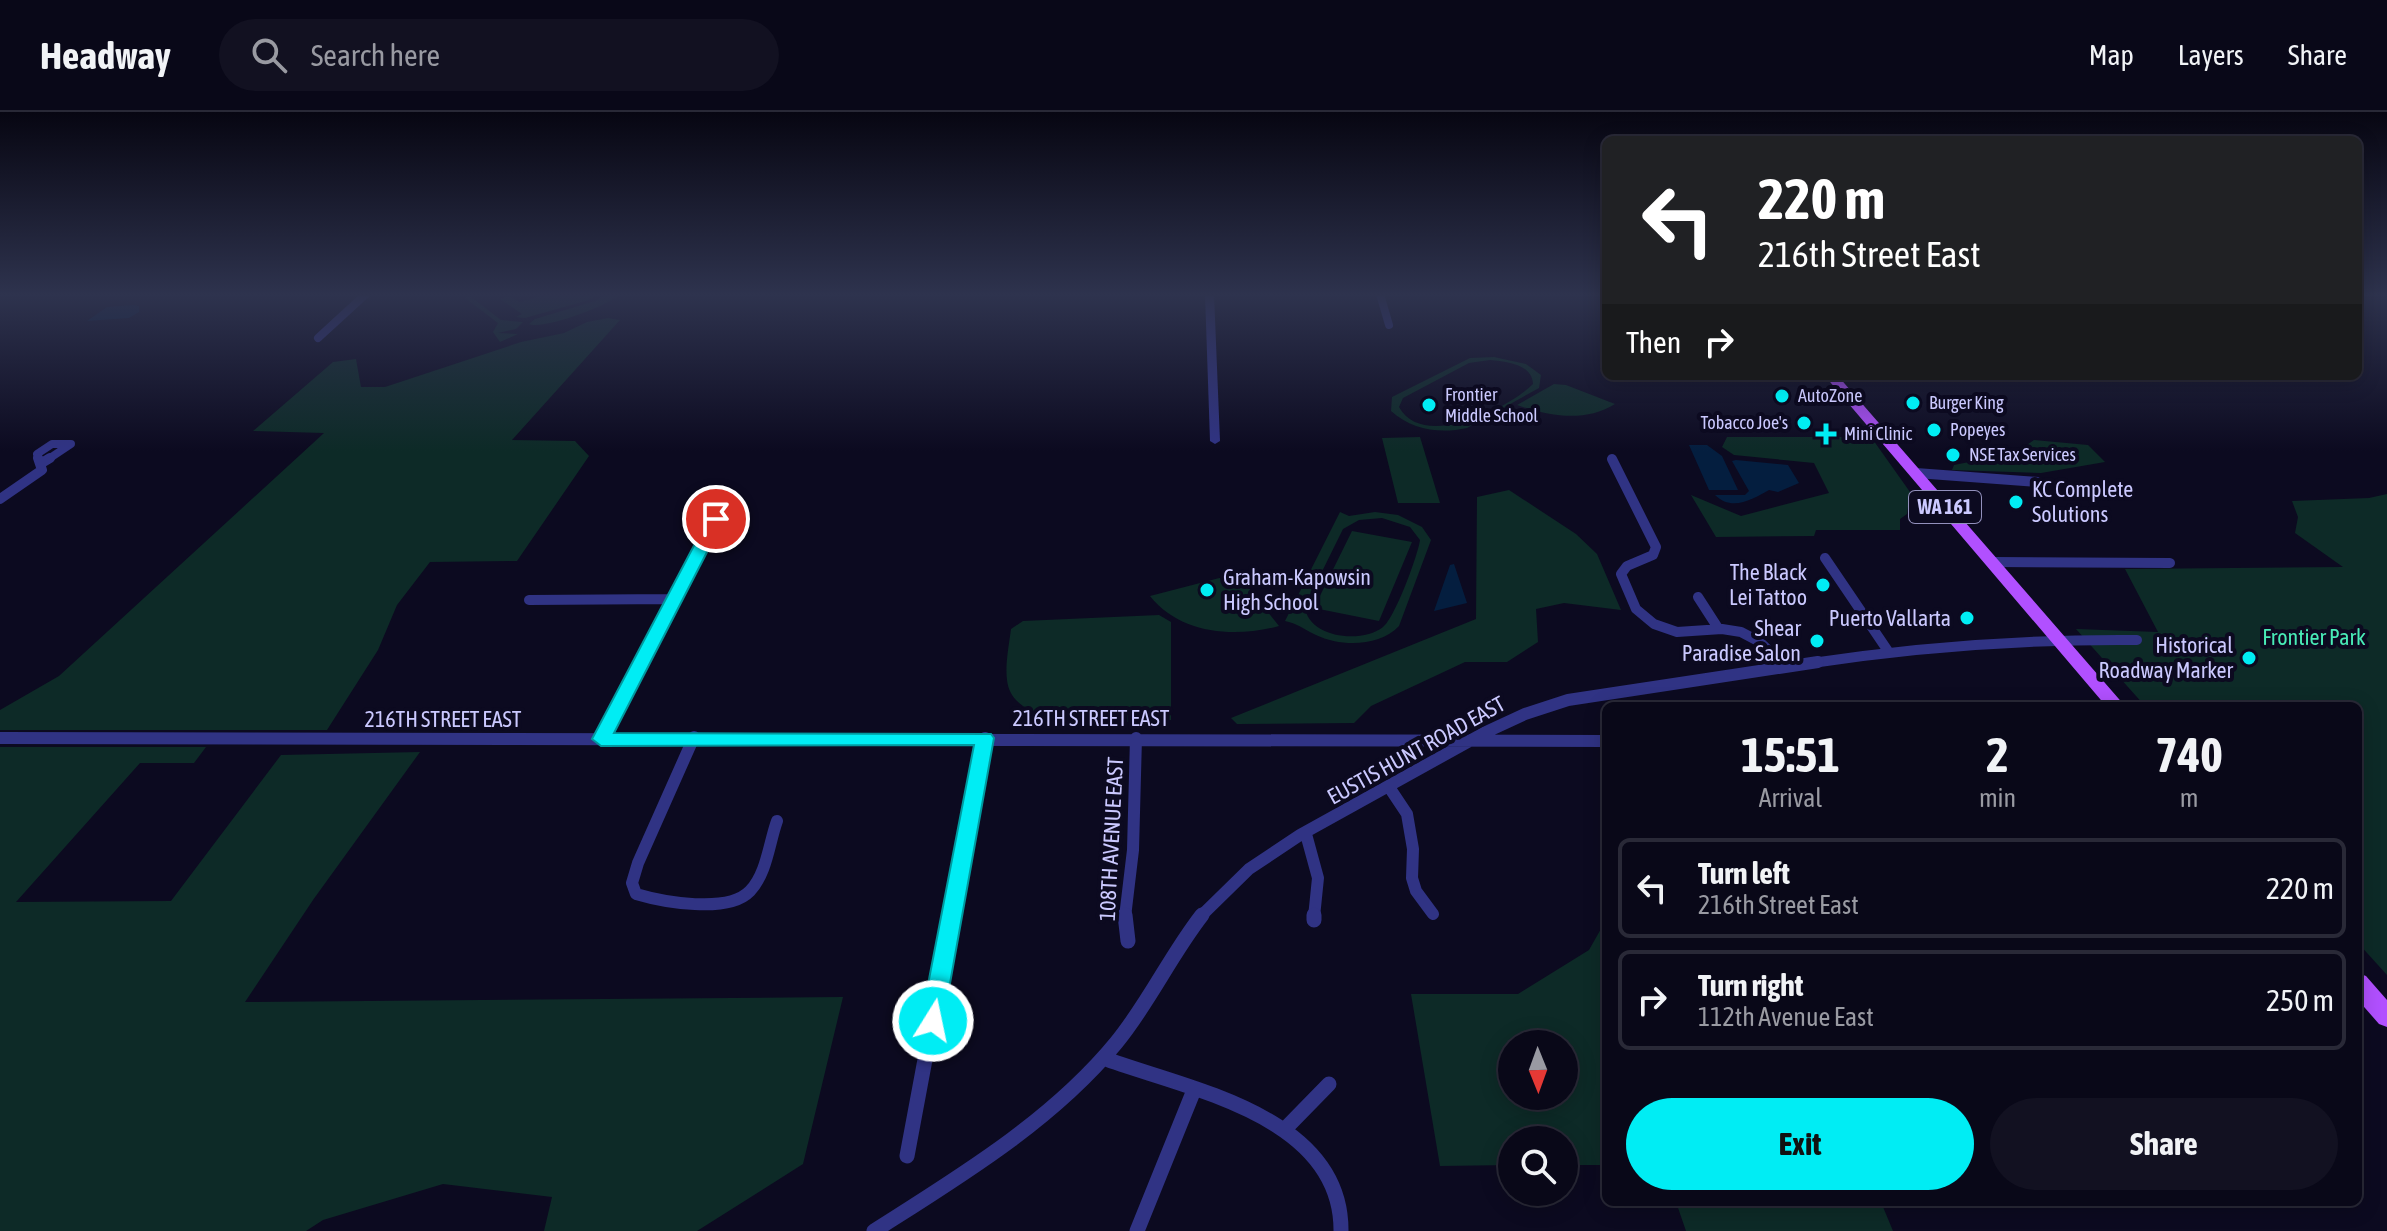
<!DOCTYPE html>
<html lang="en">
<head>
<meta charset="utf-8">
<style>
  :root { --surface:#090818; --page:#121121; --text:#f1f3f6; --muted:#999aa2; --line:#292937; --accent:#00edf4 }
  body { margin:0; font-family:"Asap Condensed",sans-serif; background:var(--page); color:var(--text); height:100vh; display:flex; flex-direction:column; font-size:30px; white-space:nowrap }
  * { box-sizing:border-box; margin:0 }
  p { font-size:26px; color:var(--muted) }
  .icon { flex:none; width:44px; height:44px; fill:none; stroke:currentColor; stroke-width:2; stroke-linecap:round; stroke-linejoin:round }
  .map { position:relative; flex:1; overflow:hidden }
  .panel { position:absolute; left:1602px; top:590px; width:760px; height:504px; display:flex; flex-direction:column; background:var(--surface); border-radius:12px; box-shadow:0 4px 20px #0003,0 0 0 2px var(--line) }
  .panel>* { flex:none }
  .top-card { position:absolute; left:1602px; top:24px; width:760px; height:244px; border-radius:12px; box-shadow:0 4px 20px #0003,0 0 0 2px var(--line); background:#202124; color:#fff; overflow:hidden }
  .needle { width:52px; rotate:179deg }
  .buttons { position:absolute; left:1498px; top:918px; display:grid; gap:16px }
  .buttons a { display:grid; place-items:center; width:80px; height:80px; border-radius:50%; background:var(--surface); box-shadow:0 4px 20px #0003,0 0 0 2px var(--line); font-size:40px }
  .pin { position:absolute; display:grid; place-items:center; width:68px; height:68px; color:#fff; margin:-34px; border:4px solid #fff; border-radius:50%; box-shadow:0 2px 8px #0007 }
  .me { position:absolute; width:88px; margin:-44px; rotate:10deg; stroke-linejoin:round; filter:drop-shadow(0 0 6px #0008) }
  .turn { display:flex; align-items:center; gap:28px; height:168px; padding:0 24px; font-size:36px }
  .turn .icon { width:104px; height:104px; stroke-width:2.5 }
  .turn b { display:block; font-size:56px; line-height:68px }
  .then { display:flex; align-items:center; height:76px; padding:0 24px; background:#0003; gap:16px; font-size:30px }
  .eta { display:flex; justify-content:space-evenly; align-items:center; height:136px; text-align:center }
  .eta b { font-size:48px; font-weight:700; line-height:56px }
  .action { display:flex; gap:16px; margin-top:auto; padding:16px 24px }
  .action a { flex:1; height:92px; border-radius:48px; background:var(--accent); color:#111; font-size:32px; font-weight:700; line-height:92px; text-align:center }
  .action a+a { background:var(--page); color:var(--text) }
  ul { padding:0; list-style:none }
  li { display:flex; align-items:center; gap:24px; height:100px; margin:0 16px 12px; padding:0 8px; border:4px solid var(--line); border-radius:12px }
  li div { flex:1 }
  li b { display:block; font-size:30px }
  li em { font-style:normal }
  header { display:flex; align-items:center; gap:48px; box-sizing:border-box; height:112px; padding:0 40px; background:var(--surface); border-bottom:2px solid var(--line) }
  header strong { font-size:38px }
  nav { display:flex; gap:44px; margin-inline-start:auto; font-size:28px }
  .search { width:560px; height:72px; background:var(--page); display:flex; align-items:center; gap:20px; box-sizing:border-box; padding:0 28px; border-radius:44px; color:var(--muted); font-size:30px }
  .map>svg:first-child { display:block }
</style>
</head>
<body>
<header>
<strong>Headway</strong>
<div class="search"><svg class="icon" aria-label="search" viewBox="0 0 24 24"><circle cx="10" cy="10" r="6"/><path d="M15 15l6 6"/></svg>Search here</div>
<nav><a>Map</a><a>Layers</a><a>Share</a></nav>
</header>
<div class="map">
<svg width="2387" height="1119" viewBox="0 0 2387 1119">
  <rect width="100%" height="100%" fill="#0c0a20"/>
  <path fill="#0d2a27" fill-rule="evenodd" d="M547,182h50l-8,6 -64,18 -9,-1 6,-3 -22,-15 9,-3 11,6z
    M606,182l12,2c-12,10 -74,34 -89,28l6,-5 60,-18z
    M470,184l31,24 22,2 -7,7 -18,4 20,1 -18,8 -7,-10 5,-9 -33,-25z
    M608,206l12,2 -108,120 63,1 14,15 -72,105 -87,1 -33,43 -19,45 -51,80h-327v-20l59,-34 265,-243 -71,-2 80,-69 23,-3 5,28h24l136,-45 43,-9 23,-11z
    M1494,245l32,7 15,11 -2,13 -72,40c-27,6 -55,2 -76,-17l1,-14 78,-39zM1490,248c17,2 42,4 43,24 -24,24 -110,67 -134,23l4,-9 66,-35z
    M1554,272l12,1 49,19c-31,19 -65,12 -98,1z
    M1420,325l20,66h-42l-16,-65z
    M1727,325h144l39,55 -3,22 -7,5v11h-84l-2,6 -98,1 -25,-42 50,21 88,-23 -15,-30 -80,-8 -12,-8z
    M2034,328l54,5 17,17 -64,11 -89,-3 2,-5 61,-12z
    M1509,378l67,44 21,20 24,56 -57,-7 -28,6 2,33 -31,20h-42l-94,44 -17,17 -117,1 -6,-6 245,-99 1,-122z
    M2387,382v481l-29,-32v-237h-213l-69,-77 82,3 -33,-63 218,-2 -48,-34 3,-16 -6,-16 77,-3z
    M1340,400l9,4 26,-4 23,3 24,12 9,13 -32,86c-20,21 -58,21 -83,9 -15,-7 -17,-11 -31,-14zM1382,406l28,9 10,13c-2,15 -25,78 -37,87 -21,17 -76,11 -78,-21l38,-77 16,-9z
    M1352,419l60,11 -33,79 -65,-13z
    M1231,463l10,3 38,48c-45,12 -99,8 -129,-30z
    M1159,503l12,7v98c-39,1 -158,16 -164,-40 -2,-16 2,-35 4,-51l12,-8z
    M0,635h206l-12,16h-54l-124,139 155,-1 110,-146 139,-3 -107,148 -68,102 598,-5 -40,167 -106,67h-153l8,-34 -109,-13 -120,36 -17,11h-306z
    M1606,808v245h-42v-25h-52v25l-72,1 -29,-172h107l71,-44zM1512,932h52v52h-52z
    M1676,1090h205l12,29h-207z"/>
  <path fill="#041e3f" d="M133,193l6,1v6l-10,6 -42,3 20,-14z
    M1689,333h18l15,11 16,34h-29z
    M1736,348l52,5 11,18 -21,9 -9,-2c-16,9 -37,22 -54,5h30l4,-4 -17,-30z
    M1454,452l13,39 -33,8 16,-46z"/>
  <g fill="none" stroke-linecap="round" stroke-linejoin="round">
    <path stroke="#303384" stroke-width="8" d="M1380,182l9,31
      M318,226l48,-44
      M39,348l-2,-6 15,-10h19l-24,16"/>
    <path stroke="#303384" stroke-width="10" d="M38,346l2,6
      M1612,347l44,88 -3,8 -26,11 -6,8 15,35 18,15 23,8 45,-3 19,3 19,10 23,22
      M40,352l10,-6
      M1916,361l122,9
      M0,387l42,-29 -2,-6
      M1825,446l63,93
      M1993,450l177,1
      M1698,485l20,31
      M529,488l145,-1
      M640,552l83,-160
      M1805,552c111,-17 220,-25 332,-24"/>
    <path stroke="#303384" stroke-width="12" d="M1781,550l4,4
      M694,625l-56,126 -6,20 4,11c27,8 92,20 114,-3 17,-18 19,-48 27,-70
      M0,626l1606,3
      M601,627l40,-77
      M1389,675l18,27 6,35 -1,29 4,13 17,23
      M1306,722l12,44 -4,39
      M952,805l33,-179
      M1125,805l8,-67 3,-112
      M1200,805l49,-48 51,-34 184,-102 41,-19 43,-14 250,-38"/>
    <path stroke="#303384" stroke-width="15" d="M1125,803l3,26
      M1314,808v-5
      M1103,946c84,31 239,57 238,173
      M1286,1016l43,-44
      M907,1044l45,-241
      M874,1119c85,-54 178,-110 242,-188 33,-40 54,-87 86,-128
      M1137,1119l57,-141"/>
    <path fill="#303384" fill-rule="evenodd" d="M1205,182h9l6,147 -5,3 -5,-3z"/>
    <path fill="#b150ff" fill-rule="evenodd" d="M1825,264h13l287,330h-19z
      M2358,861l8,3 21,24v27l-8,-3 -21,-24z"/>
  </g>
  <linearGradient id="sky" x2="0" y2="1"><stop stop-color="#070612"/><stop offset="0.54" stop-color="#2e334e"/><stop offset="1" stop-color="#2e334e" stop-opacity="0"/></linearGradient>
  <rect width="2387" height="339" fill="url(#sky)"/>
  <path fill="#00edf4" stroke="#009a9f" stroke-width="2" d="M716,402l8,5 -110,214 377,1 3,4 -52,290 -9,3 -8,-3 -4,-7 53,-276 -373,1 -9,-7 116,-220z"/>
  <g fill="#00edf4" stroke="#0c0a20" stroke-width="3">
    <circle cx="1782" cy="284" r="8"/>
    <circle cx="1913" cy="291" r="8"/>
    <circle cx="1429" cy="293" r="8"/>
    <circle cx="1804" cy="311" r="8"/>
    <circle cx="1934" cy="318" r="8"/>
    <path d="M1822 310h8v8h8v8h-8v8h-8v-8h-8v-8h8z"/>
    <circle cx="1953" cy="343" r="8"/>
    <circle cx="2016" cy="390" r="8"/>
    <circle cx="1823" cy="473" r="8"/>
    <circle cx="1207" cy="478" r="8"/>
    <circle cx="1967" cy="506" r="8"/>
    <circle cx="1817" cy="529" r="8"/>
    <circle cx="2249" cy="546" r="8"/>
  </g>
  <g text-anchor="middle" stroke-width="8" stroke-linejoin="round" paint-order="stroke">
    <g font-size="18" fill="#cbc9ff" stroke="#0c0a20" text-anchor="start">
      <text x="1445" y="289">Frontier<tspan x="1445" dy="21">Middle School</tspan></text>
      <text x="1798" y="290">AutoZone</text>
      <text x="1929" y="297">Burger King</text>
      <text x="1788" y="317" text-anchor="end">Tobacco Joe's</text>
      <text x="1950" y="324">Popeyes</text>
      <text x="1844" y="328">Mini Clinic</text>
      <text x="1969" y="349">NSE Tax Services</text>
    </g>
    <rect fill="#0c0a20" stroke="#9290bc" stroke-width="2" x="1909" y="379" width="72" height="32" rx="6"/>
    <g font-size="20" font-weight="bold" fill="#cbc9ff">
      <text x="1945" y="402">WA 161</text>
    </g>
    <g font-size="22" fill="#cbc9ff" stroke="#0c0a20" text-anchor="end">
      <text x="2032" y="385" text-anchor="start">KC Complete<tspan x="2032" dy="25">Solutions</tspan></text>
      <text x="1807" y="468">The Black<tspan x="1807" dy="25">Lei Tattoo</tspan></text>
      <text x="1223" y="473" text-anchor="start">Graham-Kapowsin<tspan x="1223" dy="25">High School</tspan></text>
      <text x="1951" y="514">Puerto Vallarta</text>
      <text x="1801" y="524">Shear<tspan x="1801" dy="25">Paradise Salon</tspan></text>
      <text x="2233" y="541">Historical<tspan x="2233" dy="25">Roadway Marker</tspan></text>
    </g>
    <g font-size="22" fill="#49ebb7" stroke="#0c0a20">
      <text x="2314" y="533">Frontier Park</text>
    </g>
    <g font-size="22" fill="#cbc9ff" stroke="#0c0a20">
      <text x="1091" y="614">216TH STREET EAST</text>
      <text x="443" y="615">216TH STREET EAST</text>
      <text transform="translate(1416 638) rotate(-29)" y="8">EUSTIS HUNT ROAD EAST</text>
      <text transform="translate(1111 727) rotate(-87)" y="8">108TH AVENUE EAST</text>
    </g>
  </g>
</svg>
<div class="buttons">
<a><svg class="needle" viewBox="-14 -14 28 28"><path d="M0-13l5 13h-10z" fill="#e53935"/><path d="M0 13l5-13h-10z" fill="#999aa2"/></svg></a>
<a><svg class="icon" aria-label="search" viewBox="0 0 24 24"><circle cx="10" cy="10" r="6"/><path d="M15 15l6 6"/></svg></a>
</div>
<div class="pin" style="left:716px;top:407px;background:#d93025"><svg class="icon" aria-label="arrive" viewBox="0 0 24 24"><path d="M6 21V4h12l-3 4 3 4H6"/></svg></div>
<svg class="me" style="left:933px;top:909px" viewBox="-20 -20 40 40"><circle r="17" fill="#00edf4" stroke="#fff" stroke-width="3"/><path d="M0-11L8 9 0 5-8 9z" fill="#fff"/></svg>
<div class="top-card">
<div class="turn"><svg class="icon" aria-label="left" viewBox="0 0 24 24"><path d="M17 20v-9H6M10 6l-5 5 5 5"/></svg><div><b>220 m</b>216th Street East</div></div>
<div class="then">Then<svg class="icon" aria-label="right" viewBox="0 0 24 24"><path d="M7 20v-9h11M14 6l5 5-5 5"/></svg></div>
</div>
<section class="panel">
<div class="eta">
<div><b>15:51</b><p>Arrival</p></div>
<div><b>2</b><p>min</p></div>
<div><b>740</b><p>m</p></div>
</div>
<ul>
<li><svg class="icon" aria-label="left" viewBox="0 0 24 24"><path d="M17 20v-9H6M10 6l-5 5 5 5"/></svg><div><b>Turn left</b><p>216th Street East</p></div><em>220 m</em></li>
<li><svg class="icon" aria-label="right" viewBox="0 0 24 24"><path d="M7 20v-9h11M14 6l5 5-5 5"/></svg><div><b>Turn right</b><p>112th Avenue East</p></div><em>250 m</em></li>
</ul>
<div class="action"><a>Exit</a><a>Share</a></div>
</section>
</div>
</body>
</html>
